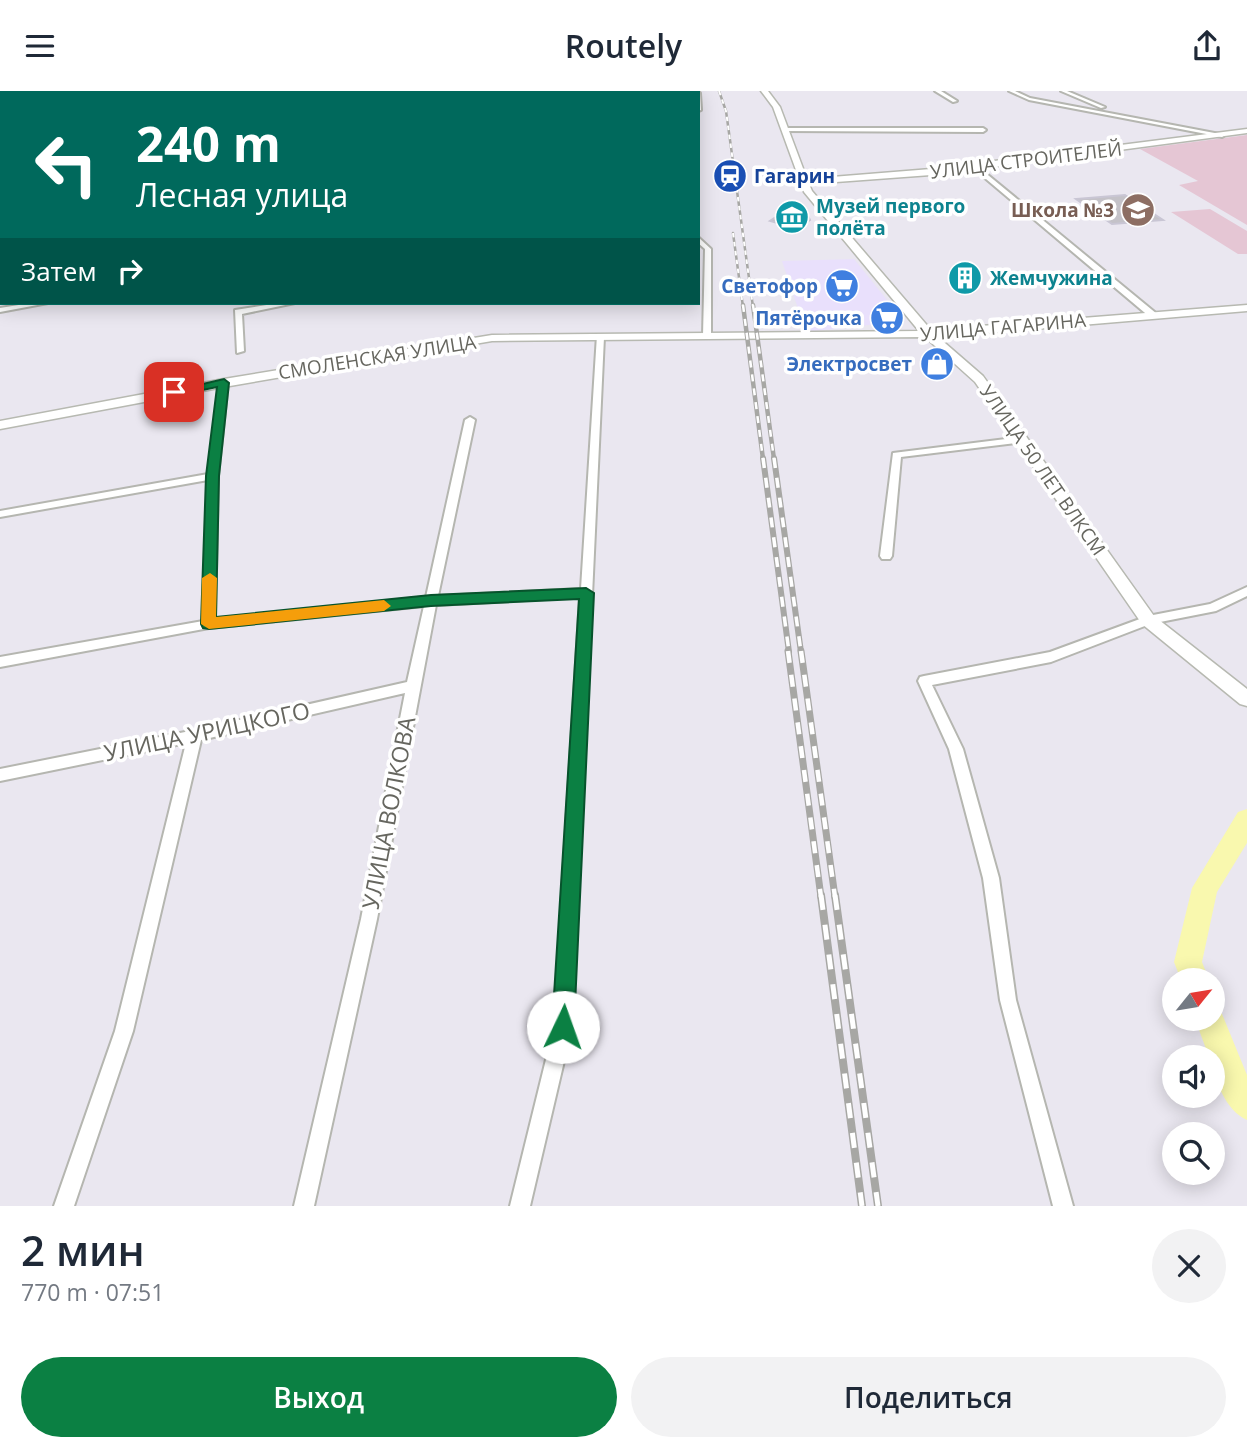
<!DOCTYPE html>
<html lang="ru">
<head>
<meta charset="utf-8">
<style>
  :root { --surface:#fff; --page:#f2f2f3; --text:#1f2937; --muted:#747a83; --accent:#0b8043 }
  body { margin:0; font-family:"Open Sans",sans-serif; background:var(--page); color:var(--text); height:100vh; display:flex; flex-direction:column; font-size:26px; white-space:nowrap }
  * { box-sizing:border-box; margin:0 }
  p { font-size:23px; color:var(--muted) }
  .icon { flex:none; width:38px; height:38px; fill:none; stroke:currentColor; stroke-width:2; stroke-linecap:round; stroke-linejoin:round }
  .map { position:relative; height:1115px; overflow:hidden }
  .side { display:flex; flex-direction:column; background:var(--surface); flex:1 }
  .side>* { flex:none }
  .hud { position:absolute; left:0px; top:0px; width:700px; height:214px; box-shadow:0 4px 18px #0003; background:#00695c; color:#fff; overflow:hidden }
  .needle { width:46px; rotate:60deg }
  .tools { position:absolute; left:1162px; top:877px; display:grid; gap:14px }
  .tools a { display:grid; place-items:center; width:63px; height:63px; border-radius:50%; background:var(--surface); box-shadow:0 4px 18px #0003; font-size:35px }
  .pin { position:absolute; display:grid; place-items:center; width:60px; height:60px; color:#fff; margin:-30px; border-radius:14px; box-shadow:0 4px 10px #0006 }
  .me { position:absolute; width:77px; margin:-38px; rotate:3deg; stroke-linejoin:round; filter:drop-shadow(0 0 5px #0008) }
  .turn { display:flex; align-items:center; gap:24px; height:147px; padding:0 21px; font-size:32px }
  .turn .icon { width:91px; height:91px; stroke-width:2.5 }
  .turn b { display:block; font-size:49px; line-height:60px }
  .then { display:flex; align-items:center; height:66px; padding:0 21px; background:#0003; gap:14px; font-size:26px }
  .round { display:grid; place-items:center; flex:none; width:74px; height:74px; border-radius:37px; background:var(--page) }
  .head { display:flex; align-items:center; justify-content:space-between; height:119px; padding:0 21px }
  h1 { font-size:42px; font-weight:600; line-height:52px }
  .primary-button { display:flex; gap:14px; margin-top:auto; padding:14px 21px }
  .primary-button a { flex:1; height:80px; border-radius:42px; background:var(--accent); color:#fff; font-size:28px; font-weight:600; line-height:80px; text-align:center }
  .primary-button a+a { background:var(--page); color:var(--text) }
  header { display:flex; justify-content:space-between; align-items:center; height:91px; padding:0 21px; background:var(--surface); font-size:32px; font-weight:600 }
  .map>svg:first-child { display:block }
</style>
</head>
<body>
<header><svg class="icon" aria-label="menu" viewBox="0 0 24 24"><path d="M4 6h16M4 12h16M4 18h16"/></svg>Routely<svg class="icon" aria-label="share" viewBox="0 0 24 24"><path d="M12 15V3M7 8l5-5 5 5M5 13v7h14v-7"/></svg></header>
<div class="map">
<svg width="1247" height="1115" viewBox="0 0 1247 1115">
  <rect width="100%" height="100%" fill="#eae7f0"/>
  <path fill="#e9e0fc" d="M854,168l50,62 -98,11 -24,-71z"/>
  <path fill="#e5c6d4" d="M0,0l169,2h-167l-2,189z
    M1247,44v90l-68,-40 19,-4 -58,-32z
    M1210,118l37,22v23h-9l-67,-42z"/>
  <g fill="none" stroke-linecap="round" stroke-linejoin="round">
    <path fill="#f9f8ae" fill-rule="evenodd" d="M1247,718v34l-30,49 -15,70 7,18h-28l-7,-18 18,-74 46,-76z
      M1213,914l7,4 27,66v45c-21,-9 -34,-41 -34,-63h-4l-14,-38h18z"/>
  </g>
  <path fill="#c4c2c8" stroke="#c9c6d4" stroke-width="2" d="M1125,104l38,25 -51,4 -36,-25z
    M788,118l19,5 3,6 -12,9 -28,-8z"/>
  <g fill="none" stroke-linecap="round" stroke-linejoin="round">
    <g stroke="#b5b6b0" stroke-width="4">
      <path id="street" d="M935,0h6l16,10 -4,1z
        M1009,0h6l15,7 195,37 -3,2 -193,-37z
        M1061,0h6l38,16 -4,1z
        M698,1l2,1 1,17 -3,1v-18h-2z
        M786,37h197l3,2 -3,2 -199,-1z
        M973,75h4l180,148v4h-6l-178,-150z
        M698,146l13,12v87l-4,2 -4,-2 2,-87 -7,-6z
        M31,212h17l-48,9v-4z
        M279,212h16l-53,11 2,37 -7,2 -2,-43z
        M597,244l7,2 -32,690 -42,179h-20l44,-179 26,-430 -144,8 -59,314 -63,287h-20l67,-287 44,-226 -204,47 -68,291 -59,175h-20l61,-175 71,-288 -186,38v-12l195,-39 212,-48 17,-76 -215,22 -209,39v-10l203,-36 5,-141 -208,37v-6l208,-37 12,-91 4,-3 4,3 -10,93 -3,143 211,-22 39,-177 5,-3 5,3 -37,176 143,-7z
        M1022,346l3,1v4l-124,15 -9,99 -2,3h-8l-2,-3 13,-103z
        M1247,496v9l-31,15 -66,13 -99,38 -119,23 31,64 36,129 17,122 57,206h-20l-53,-206 -17,-122 -34,-129 -31,-68 2,-4 4,-1 126,-24 98,-36 62,-12z"/>
    </g>
    <g stroke="#b7b9b1" stroke-width="3">
      <path id="secondary" d="M761,0h7l12,16 27,72 124,-10 316,-40v4l-316,42 -122,9 3,7 119,139 316,-25v6l-309,26 45,39 171,240 93,73v17l-7,-2 -98,-80 -167,-242 -50,-45 -433,4 -268,46 -224,42v-8l224,-42 268,-44 427,-4 -115,-139 -31,-85z"/>
    </g>
    <use href="#street" fill="#fff" fill-rule="evenodd"/>
    <use href="#secondary" fill="#fff" fill-rule="evenodd"/>
    <g stroke="#a7a7a4" stroke-width="2.5">
      <path id="rail-far4" d="M719,0l7,20 27,196
        M733,142l10,74"/>
    </g>
    <g stroke="#a7a7a4" stroke-width="4.5">
      <path id="rail-far3" d="M743,214l20,154
        M753,214l21,154"/>
    </g>
    <g stroke="#a7a7a4" stroke-width="6">
      <path id="rail-far2" d="M763,367l26,194
        M774,367l27,194"/>
    </g>
    <g stroke="#a7a7a4" stroke-width="7">
      <path id="rail-far1" d="M788,560l33,246
        M801,560l34,246"/>
    </g>
    <g stroke="#a7a7a4" stroke-width="8">
      <path id="rail" d="M821,804l41,311
        M835,804l43,311"/>
    </g>
    <use href="#rail-far4" stroke="#fff" stroke-width="2" stroke-dasharray="4.5" stroke-linecap="butt"/>
    <use href="#rail-far3" stroke="#fff" stroke-width="2.5" stroke-dasharray="7" stroke-linecap="butt"/>
    <use href="#rail-far2" stroke="#fff" stroke-width="3.5" stroke-dasharray="10" stroke-linecap="butt"/>
    <use href="#rail-far1" stroke="#fff" stroke-width="4.5" stroke-dasharray="12" stroke-linecap="butt"/>
    <use href="#rail" stroke="#fff" stroke-width="5" stroke-dasharray="15" stroke-linecap="butt"/>
  </g>
  <path fill="#0b8043" stroke="#07532c" stroke-width="2" d="M224,288l5,4 -10,93 -3,141 215,-22 155,-7 8,5 -20,434 -3,8 -8,3 -8,-3 -3,-8 27,-428 -148,7 -222,23 -6,-1 -2,-4 5,-148 11,-89 -43,9 -6,-4z"/>
  <path fill="#f59e0b" d="M210,482l7,5 -1,39 168,-17 7,6 -7,5 -175,18 -8,-5 1,-46z"/>
  <defs>
    <g id="station-disc" transform="scale(1.75)"><circle r="9.5" fill="#1a4fb4" stroke="#fff"/><path d="M-3-6H3Q5-6 5-4V2Q5 4 3 4L4.5 6H3L1.5 4h-3L-3 6H-4.5L-3 4Q-5 4-5 2V-4Q-5-6-3-6ZM-3.5-4v3h7v-3ZM-3.5 1v1.5H-2V1ZM2 1v1.5H3.5V1Z" fill="#fff"/></g>
    <g id="school-disc" transform="scale(1.75)"><circle r="9.5" fill="#8d6e63" stroke="#fff"/><path d="M0-5L7-2L0 1L-7-2ZM-4 1L0 2.5L4 1V4Q0 6-4 4Z" fill="#fff"/></g>
    <g id="museum-disc" transform="scale(1.75)"><circle r="9.5" fill="#0f9aa8" stroke="#fff"/><path d="M0-6L6-3V-2H-6V-3ZM-5-1h2V3h-2ZM-1-1h2V3h-2ZM3-1h2V3H3ZM-6 4H6V6H-6Z" fill="#fff"/></g>
    <g id="building-disc" transform="scale(1.75)"><circle r="9.5" fill="#0f9aa8" stroke="#fff"/><path d="M-4-6H4V6H1V3H-1V6H-4ZM-2.5-4.3h1.7v1.8h-1.7ZM.8-4.3h1.7v1.8H.8ZM-2.5-1h1.7V.8h-1.7ZM.8-1h1.7V.8H.8Z" fill="#fff"/></g>
    <g id="supermarket-disc" transform="scale(1.75)"><circle r="9.5" fill="#3f7fe0" stroke="#fff"/><path d="M-6-5.5h2.5l.6 2H6L4.5 2H-2.5L-4.4-4H-6ZM-1.5 3.2a1.3 1.3 0 1 0 .1 0ZM3 3.2a1.3 1.3 0 1 0 .1 0Z" fill="#fff"/></g>
    <g id="shop-disc" transform="scale(1.75)"><circle r="9.5" fill="#3f7fe0" stroke="#fff"/><path d="M-5-2.5h2.3a2.7 3.5 0 0 1 5.4 0H5L5.5 6h-11ZM-1.5-2.5h3a1.5 2.3 0 0 0-3 0Z" fill="#fff"/></g>
  </defs>
  <g fill-rule="evenodd">
    <use href="#station-disc" x="730" y="85"/>
    <use href="#school-disc" x="1138" y="119"/>
    <use href="#museum-disc" x="792" y="126"/>
    <use href="#building-disc" x="965" y="187"/>
    <use href="#supermarket-disc" x="842" y="195"/>
    <use href="#supermarket-disc" x="887" y="227"/>
    <use href="#shop-disc" x="937" y="273"/>
  </g>
  <g text-anchor="middle" stroke-width="7" stroke-linejoin="round" paint-order="stroke">
    <g font-size="19" fill="#66665f" stroke="#fff">
      <text transform="translate(1026 69) rotate(-7)" y="7">УЛИЦА СТРОИТЕЛЕЙ</text>
      <text transform="translate(1003 236) rotate(-5)" y="7">УЛИЦА ГАГАРИНА</text>
      <text transform="translate(377 266) rotate(-9)" y="7">СМОЛЕНСКАЯ УЛИЦА</text>
      <text transform="translate(1043 379) rotate(55)" y="7">УЛИЦА 50 ЛЕТ ВЛКСМ</text>
    </g>
    <g font-size="19" font-weight="bold" fill="#164399" stroke="#fff" text-anchor="start">
      <text x="754" y="92">Гагарин</text>
    </g>
    <g font-size="19" font-weight="bold" fill="#0d838f" stroke="#fff" text-anchor="start">
      <text x="816" y="122">Музей первого<tspan x="816" dy="22">полёта</tspan></text>
      <text x="990" y="194">Жемчужина</text>
    </g>
    <g font-size="19" font-weight="bold" fill="#785e54" stroke="#fff" text-anchor="end">
      <text x="1114" y="126">Школа №3</text>
    </g>
    <g font-size="19" font-weight="bold" fill="#366cbe" stroke="#fff" text-anchor="end">
      <text x="818" y="202">Светофор</text>
      <text x="862" y="234">Пятёрочка</text>
      <text x="912" y="280">Электросвет</text>
    </g>
    <g font-size="23" fill="#66665f" stroke="#fff">
      <text transform="translate(207 641) rotate(-12)" y="8">УЛИЦА УРИЦКОГО</text>
      <text transform="translate(389 722) rotate(-79)" y="8">УЛИЦА ВОЛКОВА</text>
    </g>
  </g>
</svg>
<div class="tools">
<a><svg class="needle" viewBox="-14 -14 28 28"><path d="M0-13l5 13h-10z" fill="#e53935"/><path d="M0 13l5-13h-10z" fill="#747a83"/></svg></a>
<a><svg class="icon" aria-label="sound" viewBox="0 0 24 24"><path d="M4 9h4l5-4v14l-5-4H4zM17 9q2 3 0 6"/></svg></a>
<a><svg class="icon" aria-label="search" viewBox="0 0 24 24"><circle cx="10" cy="10" r="6"/><path d="M15 15l6 6"/></svg></a>
</div>
<div class="pin" style="left:174px;top:301px;background:#d93025"><svg class="icon" aria-label="arrive" viewBox="0 0 24 24"><path d="M6 21V4h12l-3 4 3 4H6"/></svg></div>
<svg class="me" style="left:563px;top:936px" viewBox="-20 -20 40 40"><circle r="19" fill="#fff"/><path d="M0-13L10 11 0 6-10 11z" fill="#0b8043"/></svg>
<div class="hud">
<div class="turn"><svg class="icon" aria-label="left" viewBox="0 0 24 24"><path d="M17 20v-9H6M10 6l-5 5 5 5"/></svg><div><b>240 m</b>Лесная улица</div></div>
<div class="then">Затем<svg class="icon" aria-label="right" viewBox="0 0 24 24"><path d="M7 20v-9h11M14 6l5 5-5 5"/></svg></div>
</div>
</div>
<section class="side">
<div class="head"><div><h1>2 мин</h1><p>770 m · 07:51</p></div><a class="round"><svg class="icon" aria-label="close" viewBox="0 0 24 24"><path d="M6 6l12 12M18 6L6 18"/></svg></a></div>
<div class="primary-button"><a>Выход</a><a>Поделиться</a></div>
</section>
</body>
</html>
